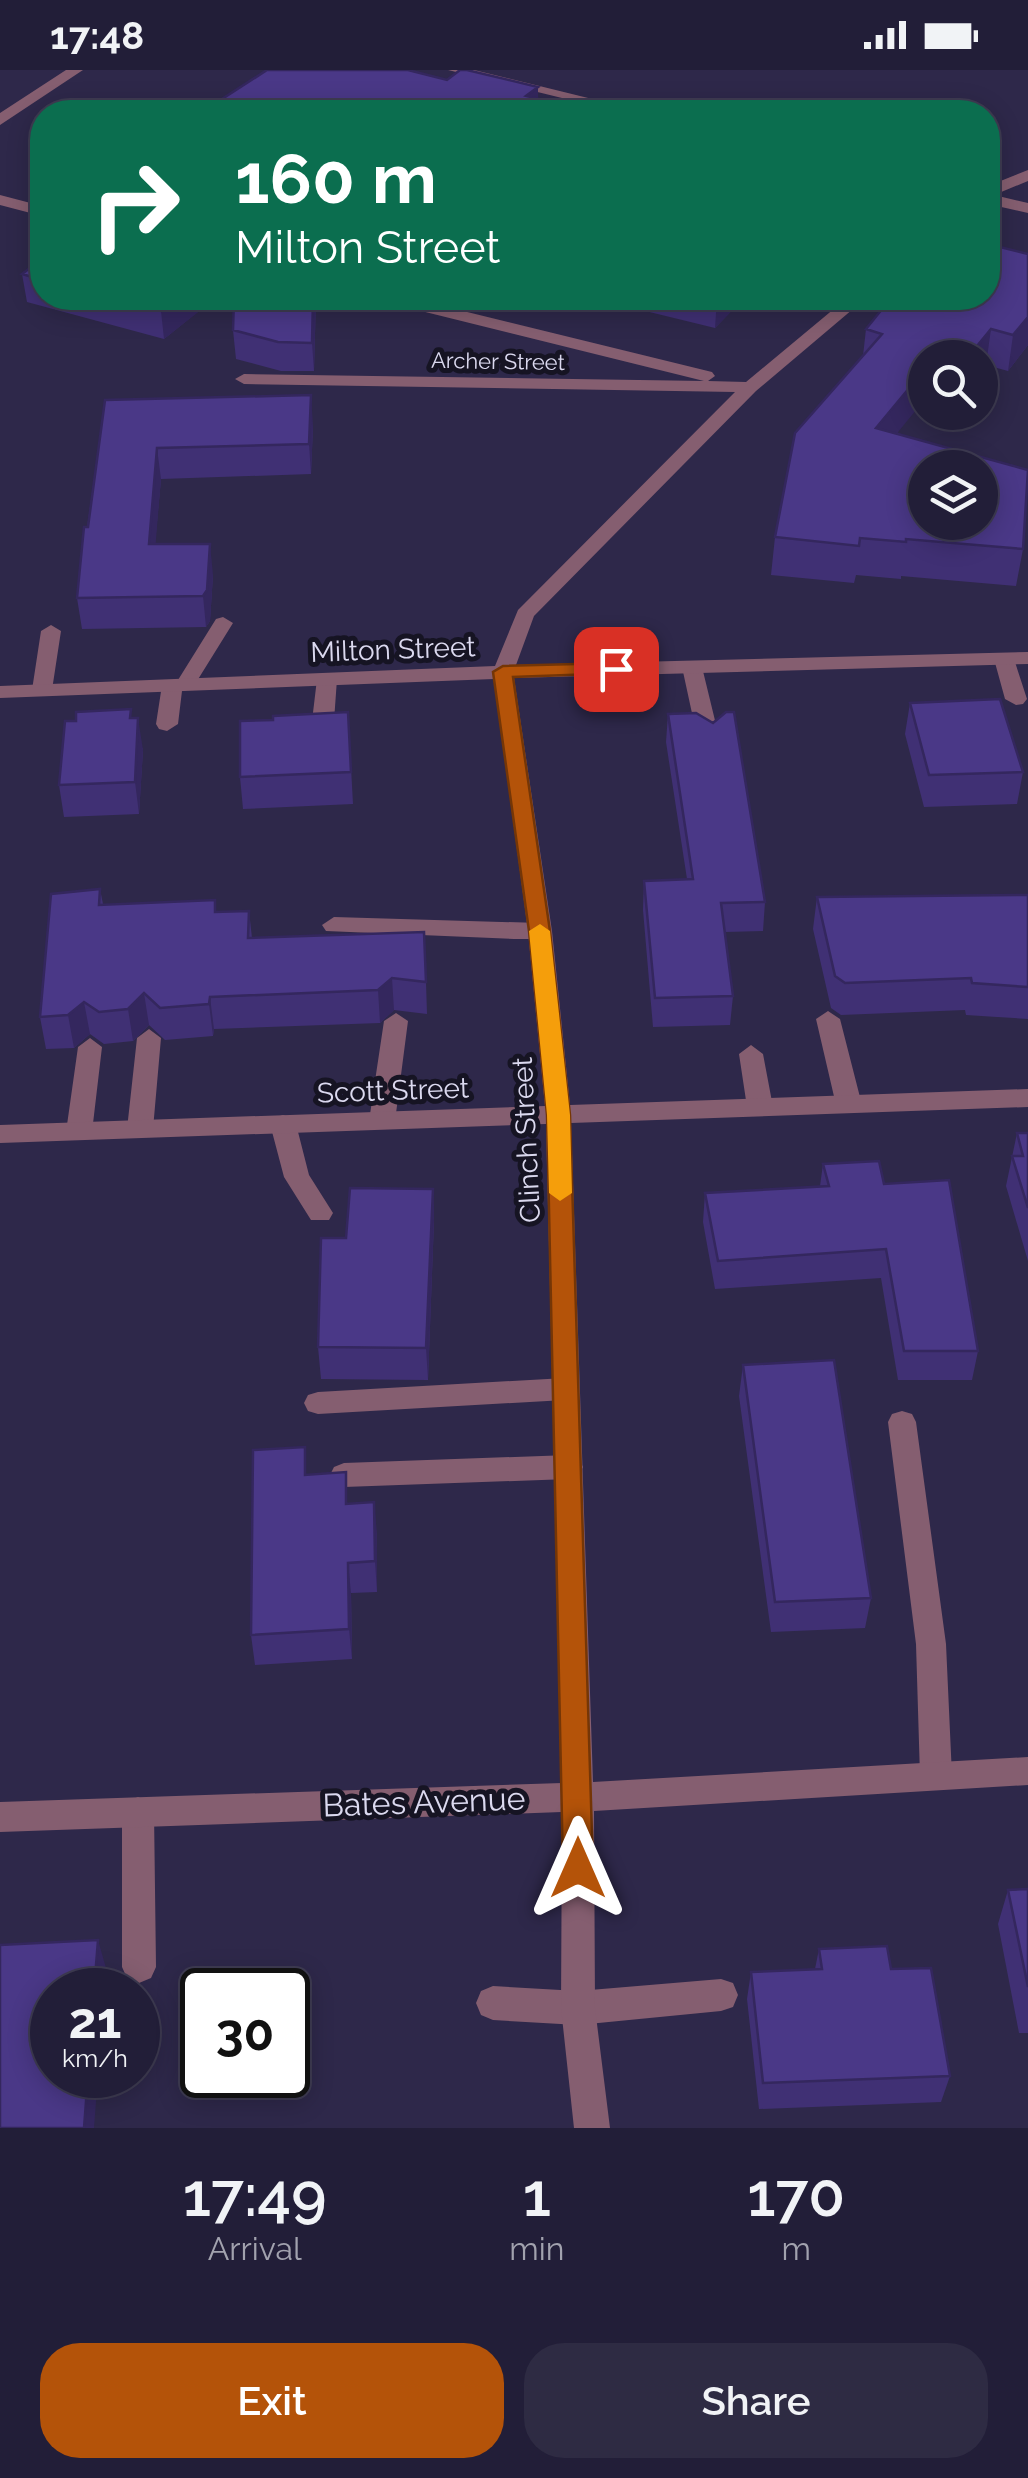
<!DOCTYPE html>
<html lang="en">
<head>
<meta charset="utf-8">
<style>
  :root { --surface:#221e38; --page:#2e2b43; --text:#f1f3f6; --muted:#a2a2ae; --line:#3f3c53; --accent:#b45309 }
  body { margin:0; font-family:Raleway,sans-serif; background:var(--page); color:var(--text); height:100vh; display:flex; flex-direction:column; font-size:38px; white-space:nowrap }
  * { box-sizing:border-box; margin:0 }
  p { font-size:32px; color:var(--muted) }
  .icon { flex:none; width:55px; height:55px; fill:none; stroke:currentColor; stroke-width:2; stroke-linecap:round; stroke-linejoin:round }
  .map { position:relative; height:2058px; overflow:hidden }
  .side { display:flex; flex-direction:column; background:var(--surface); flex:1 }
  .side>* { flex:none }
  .hud { position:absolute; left:30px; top:30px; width:970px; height:210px; border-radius:40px; box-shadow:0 5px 25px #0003,0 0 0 2px var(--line); background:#0b6e4f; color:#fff; overflow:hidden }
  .fabs { position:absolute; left:908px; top:270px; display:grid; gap:20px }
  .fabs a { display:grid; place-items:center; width:90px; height:90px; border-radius:50%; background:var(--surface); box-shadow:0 5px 25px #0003,0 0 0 2px var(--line); font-size:50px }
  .speed { position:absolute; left:30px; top:1898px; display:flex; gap:20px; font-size:50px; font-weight:700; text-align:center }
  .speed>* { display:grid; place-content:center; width:130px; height:130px; border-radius:50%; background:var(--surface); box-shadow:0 5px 25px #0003,0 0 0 2px var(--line); line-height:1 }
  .speed small { font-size:25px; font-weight:400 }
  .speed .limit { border:5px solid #111; border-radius:15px; background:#fff; color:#111 }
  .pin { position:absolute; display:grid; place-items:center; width:85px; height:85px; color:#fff; margin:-42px; border-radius:20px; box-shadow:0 5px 15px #0006 }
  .me { position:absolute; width:110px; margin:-55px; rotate:0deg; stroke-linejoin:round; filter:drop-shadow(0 0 8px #0008) }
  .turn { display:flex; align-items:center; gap:35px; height:210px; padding:0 40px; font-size:45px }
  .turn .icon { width:130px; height:130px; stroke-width:2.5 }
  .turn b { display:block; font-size:70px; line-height:85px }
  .eta { display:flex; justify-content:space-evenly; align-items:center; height:170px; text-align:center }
  .eta b { font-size:60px; font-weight:600; line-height:70px }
  .primary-button { display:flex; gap:20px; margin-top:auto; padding:20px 40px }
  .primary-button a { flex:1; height:115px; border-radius:40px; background:var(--accent); color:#fff; font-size:40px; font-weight:600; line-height:115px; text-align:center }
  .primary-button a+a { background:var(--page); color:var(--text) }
  .status { display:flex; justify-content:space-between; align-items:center; height:70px; padding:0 50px; background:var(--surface); direction:ltr }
  .status svg { height:28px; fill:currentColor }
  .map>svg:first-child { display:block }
</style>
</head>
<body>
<div class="status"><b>17:48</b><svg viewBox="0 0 49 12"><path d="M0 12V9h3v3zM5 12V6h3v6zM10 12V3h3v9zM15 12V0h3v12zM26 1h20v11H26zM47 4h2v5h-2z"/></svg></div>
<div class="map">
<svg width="1028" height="2058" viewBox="0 0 1028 2058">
  <rect width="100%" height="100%" fill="#2e284a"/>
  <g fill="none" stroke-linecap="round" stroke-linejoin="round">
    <path fill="#855e70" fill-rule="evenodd" d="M223,547l10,6 -41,66 -10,2 -4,33 -11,7 -8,-2 -3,-5 6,-39 3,-4 13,-1 38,-61z
      M51,555l10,6 -9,59 -10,6 -10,-6 9,-59z
      M1004,583l10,6 13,40 -4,5 -7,1 -11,-6 -11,-40z
      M692,591l10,6 18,74 -11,7 -11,-7 -16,-74z
      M327,603l10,6 -3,42 -11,7 -11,-7 5,-42z
      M334,847l206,6 12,8 -12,8h-26l-188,-8 -4,-6z
      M828,941l12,8 22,86 -4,6h-18l-4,-6 -20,-86z
      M396,943l12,8 -13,100 -4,6h-18l-4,-6 15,-100z
      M149,959l12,9 -8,91 -4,7h-18l-4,-7 10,-91z
      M90,968l12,9 -10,85 -4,7h-18l-4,-7 12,-85z
      M751,975l12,9 10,53 -4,6h-18l-4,-6 -8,-53z
      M283,1045l9,3 4,6 13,51 24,38 -4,7h-18l-27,-43 -14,-53 4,-6z
      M565,1308l10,3 4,8 -4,8 -10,3 -247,14 -10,-3 -4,-8 4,-8 10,-3z
      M902,1341l10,3 4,8 30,222 6,132 -5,10 -11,4 -11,-4 -5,-10 -4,-132 -28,-222 4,-8z
      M569,1385l10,4 4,8 -4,8 -10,4 -225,8 -10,-4 -4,-8 4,-8 10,-4z
      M138,1727l11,5 5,10 2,155 -5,11 -12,5 -12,-5 -5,-11v-155l5,-10z
      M721,1909l12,4 5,12 -5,12 -12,4 -143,14 -85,-5 -12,-5 -5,-12 5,-12 12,-5 85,5z"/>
    <path fill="#855e70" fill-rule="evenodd" d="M66,0h17l-83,55v-12z
      M448,0h26l171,42h-26z
      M1028,100v11l-34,14 34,8v10l-40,-9v-18z
      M0,125l42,11v10l-42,-11z
      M383,228h27l302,74 3,4 -7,5 38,1 101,-84h19l-110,93 -222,225 -18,49 512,-13v12l-514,14 38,253 18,174 458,-16v18l-457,16 22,659 435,-25v28l-434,26 1,197 15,120h-36l-13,-120 1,-196 -562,20v-30l562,-19 -16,-659 -546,19v-18l545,-19 -17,-175 -34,-252 -494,19v-12l495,-20 23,-56 217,-218 -491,-8 -9,-5 9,-5 460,7 -319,-79z"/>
  </g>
  <path fill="#403074" d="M1028,184v91l-20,26 -22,-6 -6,7v-14h-55l-28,76 126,115 -7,37 -115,-10v3l-45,-4 -2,8 -83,-8 4,-38 88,-181 3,-27z
    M42,189v39h173l-51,41 -137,-37 -5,-28z
    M316,228l-2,73h-33l-45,-12 -3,-29z
    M633,228h111l-29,30 -82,-20z
    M105,330l208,26 -2,48 -150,5 -6,65 58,31 -3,46 -4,6 -124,2 -5,-31z
    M910,633l113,69 -6,32 -93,3 -19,-73z
    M348,642l5,92 -110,5 -3,-32 33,-57z
    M668,644l97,188 -2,29 -38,1 8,64 -3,29 -77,2 -10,-117 1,-29 43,-2 -21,-137z
    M132,648l11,32 -4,64 -75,3 -5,-32z
    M100,819l3,15 114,8 32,-1 3,27 174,44 1,32 -33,-4 -14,13 -166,6 -1,7 -48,4 -16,-15 -16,16 -29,3 -14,-10 -16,14 -28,1 -6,-32z
    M1028,825v124l-62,-4 -1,-5 -124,5 -10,-7 -18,-79 4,-32z
    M1017,1063h11v128l-22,-75z
    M823,1094l61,20 94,167 -6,29h-74l-17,-102 -166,11 -12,-67 2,-29 115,-7z
    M433,1119l1,32 -6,159 -107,-1 -3,-32z
    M743,1295l128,233 -6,30 -94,4 -32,-236z
    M308,1405l41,29 28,29v59l-26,1 1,66 -97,6 -4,-30z
    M1028,1819v144h-9l-21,-109 10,-34z
    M819,1879l72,20 59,107 -9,26 -182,7 -12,-110 4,-27 64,-3z"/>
  <path fill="#34275e" d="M538,17v25l-12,-16z
    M178,228h38l-52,41 -3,-28z
    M313,228h3l-2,73 -2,-28z
    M718,228h26l-29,30 2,-29z
    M1028,247v28l-20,26 5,-36z
    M991,259l-5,36 -6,7v-14h-12z
    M925,299v30l-53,65 4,-36z
    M311,325l2,31 -2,48 -2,-30z
    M157,378l4,31 -8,96 -4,-31z
    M210,474l3,31 -3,46 -4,6 -3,-31z
    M138,648l5,32 -4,64 -4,-32z
    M392,908l2,32 -14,13 -2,-33z
    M144,923l5,32 -16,16 -5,-32z
    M210,927l4,32 -1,7 -4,-32z
    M84,932l6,32 -16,14 -6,-33z
    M433,1119l1,32 -6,159 -2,-32z
    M374,1432l3,31v59l-2,-31z
    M348,1493l3,30 1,66 -3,-30z
    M98,1870l8,28 -2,22h-10z
    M88,2005h10l-4,53h-10z"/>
  <path fill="#4a3887" stroke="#34275e" stroke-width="2.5" fill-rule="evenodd" d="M267,0h141l39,10 13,-10h7l71,17 -12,9 70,16h-394z
    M988,174l40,10v63l-15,18 -22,-6 -23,28 -27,-8 -6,9h-10v11l-49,59 152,42 -5,79 -117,-10v3l-46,-4 -1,8 -84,-9 20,-104 87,-99 -16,-5 25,-31h97zM925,398h55v54h-55z
    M42,189v21l-20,-6z
    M109,228h69l-17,13z
    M234,228h79l-1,45 -34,-1 -45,-12z
    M311,325l-2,49 -152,4 -8,96h61l-3,46 -4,6 -126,2 7,-71h4l17,-127z
    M1000,629l23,73 -94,3 -19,-72z
    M131,639l-1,9h8l-3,64 -76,3 6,-64h11v-9z
    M348,642l3,60 -111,5v-56l33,-1v-4z
    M726,642h8l31,190 -44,1 12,93 -78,2 -11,-117 49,-2 -25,-165 28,-1 17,10z
    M100,819l-1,16 116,-5v12l34,-1 -1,27 176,-6 2,50 -34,-4 -14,12 -168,7 -1,7 -49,4 -16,-15 -16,16 -29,3 -15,-10 -16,13 -28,2 11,-123z
    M1028,825v92l-56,-4 -1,-5 -126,5 -10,-7 -18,-79z
    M1017,1063h11v75l-16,-52h11z
    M879,1091l5,23 65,-4 29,171h-74l-18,-102 -168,12 -13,-68 124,-7 -6,-22z
    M350,1118l83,1 -7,159 -108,-1 3,-109h25z
    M834,1290l37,238 -96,4 -32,-237z
    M305,1377v28l41,-3v32l28,-2 1,59 -27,2 1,66 -98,6 2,-185z
    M1028,1819v98l-20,-97z
    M98,1870l-4,50h-42v85h36l-4,53h-84v-183z
    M887,1876l4,23 40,-1 19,108 -187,7 -12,-111 71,-3 -3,-20z"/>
  <path fill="#b45309" stroke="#753606" stroke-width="2.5" d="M616,593l7,2v8l-110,4 37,254 20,184 23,753 -5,9 -10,4 -11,-4 -4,-9 -16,-753 -18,-184 -36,-259 10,-6z"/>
  <path fill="#f59e0b" d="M540,854l10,7 20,184 2,78 -12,8 -11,-8 -2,-78 -18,-184z"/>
  <g text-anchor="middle" stroke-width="10" stroke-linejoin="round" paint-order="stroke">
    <g font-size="22" fill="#dbd9ef" stroke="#161423">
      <text transform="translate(498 291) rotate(1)" y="8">Archer Street</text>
    </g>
    <g font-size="28" fill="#dbd9ef" stroke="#161423">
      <text transform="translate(393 579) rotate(-2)" y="10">Milton Street</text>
      <text transform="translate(393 1020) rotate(-2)" y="10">Scott Street</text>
      <text transform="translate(526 1070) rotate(-93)" y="10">Clinch Street</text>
    </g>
    <g font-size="32" fill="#dbd9ef" stroke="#161423">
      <text transform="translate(424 1732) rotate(-2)" y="11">Bates Avenue</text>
    </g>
  </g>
</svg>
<div class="fabs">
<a><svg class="icon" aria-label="search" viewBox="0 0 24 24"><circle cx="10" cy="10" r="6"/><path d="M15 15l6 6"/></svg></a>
<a><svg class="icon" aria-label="layers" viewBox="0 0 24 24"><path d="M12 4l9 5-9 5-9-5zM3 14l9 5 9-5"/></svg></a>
</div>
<div class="speed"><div>21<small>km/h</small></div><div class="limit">30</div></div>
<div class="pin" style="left:616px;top:599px;background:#d93025"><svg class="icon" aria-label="arrive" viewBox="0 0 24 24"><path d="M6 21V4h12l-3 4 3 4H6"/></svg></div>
<svg class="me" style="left:578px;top:1798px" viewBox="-20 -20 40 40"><path d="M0-17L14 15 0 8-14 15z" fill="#b45309" stroke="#fff" stroke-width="4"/></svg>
<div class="hud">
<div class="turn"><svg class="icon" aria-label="right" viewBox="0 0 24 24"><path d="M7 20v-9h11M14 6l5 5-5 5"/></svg><div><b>160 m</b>Milton Street</div></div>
</div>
</div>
<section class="side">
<div class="eta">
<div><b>17:49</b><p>Arrival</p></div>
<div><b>1</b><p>min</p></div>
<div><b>170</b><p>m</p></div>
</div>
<div class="primary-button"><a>Exit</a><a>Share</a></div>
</section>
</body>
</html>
